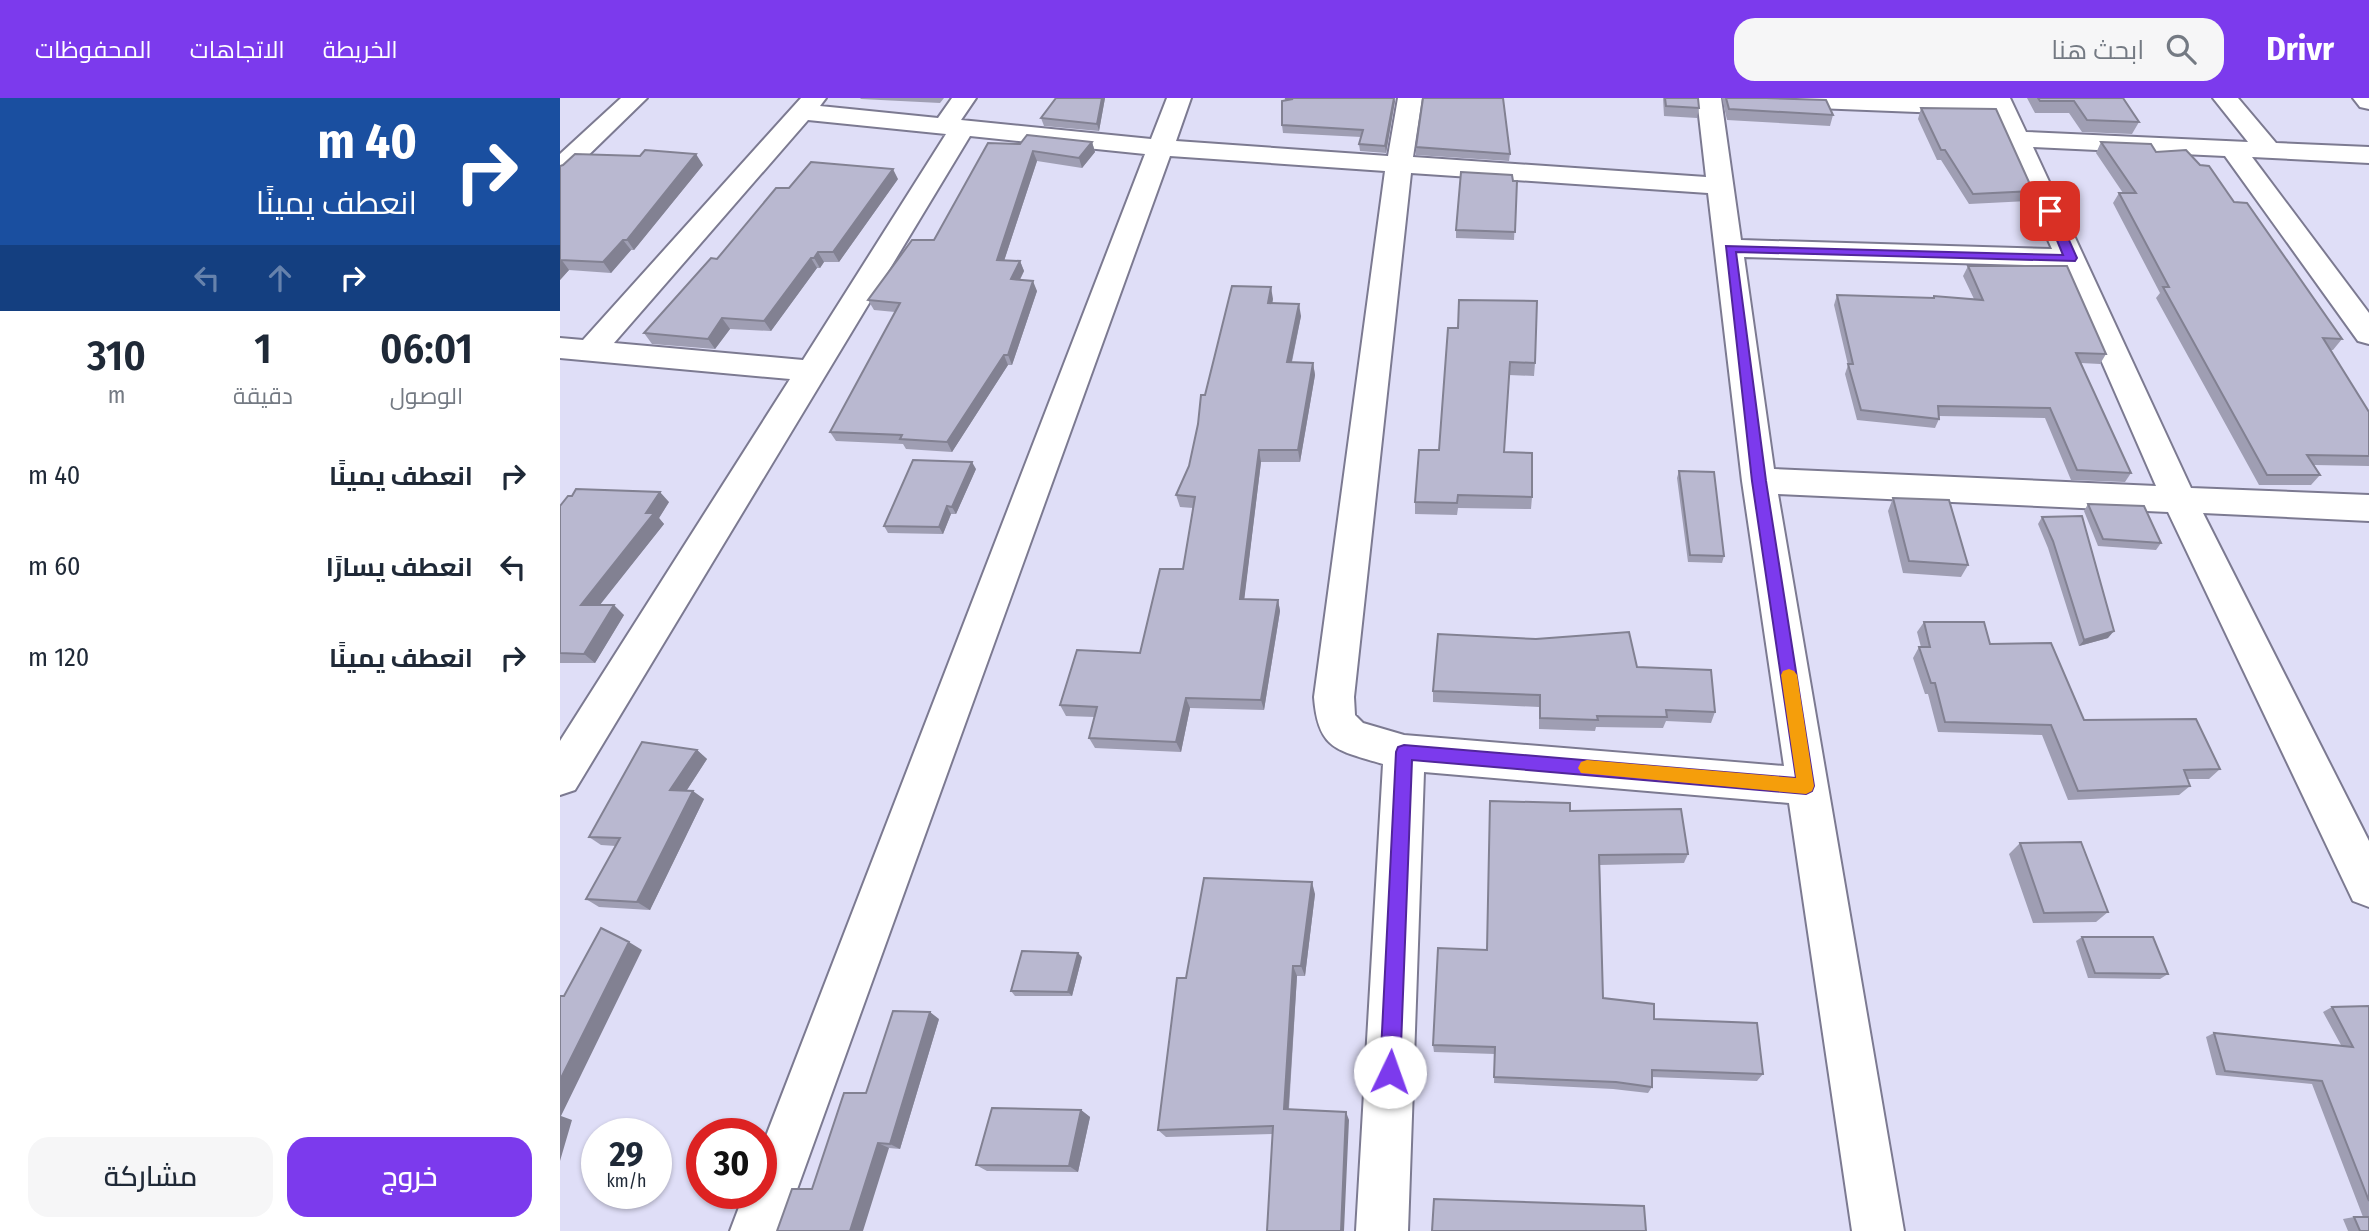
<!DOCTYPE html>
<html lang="ar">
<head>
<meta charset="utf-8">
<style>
  :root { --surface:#fff; --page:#f6f6f7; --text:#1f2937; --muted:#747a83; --accent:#7c3aed }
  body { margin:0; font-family:"Fira Sans Condensed",Cairo,sans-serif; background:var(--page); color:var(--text); direction:rtl; height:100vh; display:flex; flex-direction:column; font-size:26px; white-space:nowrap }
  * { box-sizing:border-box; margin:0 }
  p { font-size:23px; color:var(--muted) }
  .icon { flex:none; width:38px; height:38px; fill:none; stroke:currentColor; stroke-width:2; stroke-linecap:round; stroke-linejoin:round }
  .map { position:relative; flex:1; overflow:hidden; direction:ltr }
  .panel { display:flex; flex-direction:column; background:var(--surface); width:560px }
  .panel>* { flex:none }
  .hud { background:#1a4fa0; color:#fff; overflow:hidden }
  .speed { position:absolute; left:21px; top:1020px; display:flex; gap:14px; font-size:35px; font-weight:700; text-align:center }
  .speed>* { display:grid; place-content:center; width:91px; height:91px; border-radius:50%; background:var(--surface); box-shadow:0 2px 5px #0004; line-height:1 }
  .speed small { font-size:18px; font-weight:400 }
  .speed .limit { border:10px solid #d22; background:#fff; color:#111 }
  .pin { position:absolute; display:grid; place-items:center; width:60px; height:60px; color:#fff; margin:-30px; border-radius:14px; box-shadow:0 4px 10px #0006 }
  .me { position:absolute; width:77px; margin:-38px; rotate:3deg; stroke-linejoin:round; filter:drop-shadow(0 0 5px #0008) }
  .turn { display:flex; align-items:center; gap:24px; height:147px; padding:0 28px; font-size:32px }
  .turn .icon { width:91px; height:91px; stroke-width:2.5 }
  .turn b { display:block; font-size:49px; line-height:60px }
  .lanes { display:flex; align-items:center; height:66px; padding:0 28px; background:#0003; justify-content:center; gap:35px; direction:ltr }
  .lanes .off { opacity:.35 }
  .eta { display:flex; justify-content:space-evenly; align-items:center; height:119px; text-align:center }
  .eta b { font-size:42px; font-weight:600; line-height:49px }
  .primary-button { display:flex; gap:14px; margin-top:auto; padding:14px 28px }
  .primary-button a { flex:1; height:80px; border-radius:21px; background:var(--accent); color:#fff; font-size:28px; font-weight:600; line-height:80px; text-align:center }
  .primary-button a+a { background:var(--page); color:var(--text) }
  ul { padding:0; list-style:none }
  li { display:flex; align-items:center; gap:21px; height:91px; padding:0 28px }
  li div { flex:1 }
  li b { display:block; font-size:26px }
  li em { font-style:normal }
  header { display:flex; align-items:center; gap:42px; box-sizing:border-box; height:98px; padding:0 35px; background:var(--accent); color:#fff }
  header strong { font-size:33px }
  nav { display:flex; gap:38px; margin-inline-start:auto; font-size:24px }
  .search { width:490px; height:63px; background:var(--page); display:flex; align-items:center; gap:18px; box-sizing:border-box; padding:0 24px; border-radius:21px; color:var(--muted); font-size:26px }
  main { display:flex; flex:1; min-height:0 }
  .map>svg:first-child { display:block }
</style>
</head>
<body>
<header>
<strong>Drivr</strong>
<div class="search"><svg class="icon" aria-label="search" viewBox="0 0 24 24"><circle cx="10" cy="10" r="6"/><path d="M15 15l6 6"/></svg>ابحث هنا</div>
<nav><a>الخريطة</a><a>الاتجاهات</a><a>المحفوظات</a></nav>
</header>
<main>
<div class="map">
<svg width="1809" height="1133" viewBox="0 0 1809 1133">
  <rect width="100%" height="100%" fill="#dfdef7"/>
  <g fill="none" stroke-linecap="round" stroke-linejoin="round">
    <g stroke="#7c7a91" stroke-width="4">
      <path id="minor" d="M61,0h26l-78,76 -9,2v-22z
        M241,0h25l-6,8 118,12 14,-20h24l-15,22 190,19 16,-41h24l-15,43 212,15 10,-58h24l-9,59 293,20 -9,-79h24l20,142 311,9 -59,-134 -251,-10 -9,-2 -3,-5h280l16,34 222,10 -35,-44h25l38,45 93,4v16l-117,-6 117,156v31l-11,-3 -133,-185 -192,-9 158,341 178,7v26l-166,-8 166,328v66l-16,-6 -185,-389 -390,-18 126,737h-52l-63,-428 -365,-31 -16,459h-52l27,-467c-46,-14 -65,-14 -69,-67l71,-526 -215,-15 -388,1075h-52l14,-37h17v-45l384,-995 -175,-18 -395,654 -15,5v-54l230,-362 -230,-21v-20l23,2zM248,22l138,14 -143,226 -189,-17zM851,75l297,20 34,288 42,285 -380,-31 -41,-12 -8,-8 -1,-18zM1184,159l316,9 96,220 -382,-17z
        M1793,0h16v11l-9,-2z"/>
    </g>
    <use href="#minor" fill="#fff" fill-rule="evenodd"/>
  </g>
  <path fill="#9f9eb3" d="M300,0h84l-4,5 -79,-4z
    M545,0l-6,33 -55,-5 -3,-8z
    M725,0l110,3 -9,52 -26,-2 -1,-7 2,-7 -78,-4 -1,-8z
    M1103,0h35l1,10 -2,10 -33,-2z
    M1162,0h44l67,17 -3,11 -103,-6z
    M1467,0h96l16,24 -7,12 -50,-2 -13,-19h-34z
    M1361,10l112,83 -5,10 -59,3 -28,-44h-4l-19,-41z
    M532,44l3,10 -13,16 -45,-7 -33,100h16l4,10 -4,9 17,11 -25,74h-4l-56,87 -46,-3 -3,-5 -67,-3 -6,-9 65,-120 -21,-2 -6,-10 66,-60 86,-96z
    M1541,44l55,10 78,50 108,137 -9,11h-3l39,62v54l-55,-1 6,10 -9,10h-52l-103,-187 4,-5 -47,-90 6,-10h4l-27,-40z
    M856,49l94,7 -1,7 -93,-6z
    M143,67l-69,85h-3l-20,23 -42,-3 -9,10v-114z
    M338,81l-59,83h-15l-4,6h-3l-46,63 -41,-2 -15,20 -63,-5 -8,-11 73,-74z
    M953,83h4l-3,59 -58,-2v-8z
    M1408,168l138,88 -6,10 -19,-1 50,110 -6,9 -54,-2 -26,-62 -106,-2v3l-4,9 -78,-8 -12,-46 3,-9 -14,-60 3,-10 96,3 1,-2 40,3 -11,-23z
    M713,201l-1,4 29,13 -9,46 21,1 2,12 -15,87h-39l-17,137 34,1 2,11 -16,99 -74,-2 -9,44 -86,-4 -6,-10 6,-21 -29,-1 -6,-11 80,-52 43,-84 10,-61 -13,-1 -4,-12 13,-29 16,-71z
    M888,230l87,35 -1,13 -25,-1 -5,77 28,45 -1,12 -73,-1 -1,7 -42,-1v-12l24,-52z
    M416,371l-20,45h-5l-8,20 -55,-1 -4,-7z
    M1119,373l45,85 -2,7 -34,-1 -11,-84z
    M1333,400l75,67 -7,12 -58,-4 -15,-62z
    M109,404l-10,16 5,6 -65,81 25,10 -29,48h-35v-157z
    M1528,406l73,39 -5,7 -58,-4 -14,-35z
    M1482,419l66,121 -29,8 -31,-98 -10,-24z
    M1364,524l66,22 94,76 136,49 -11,10h-21l2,7 -11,9 -111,5 -26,-65 -104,-3 -10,-38h-3l-12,-36 6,-11h2l-4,-15z
    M1077,569l78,45 -4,11 -45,-2 -3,7 -67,-1 -1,4 -56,-2v-22l-106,-5v-11z
    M137,652l10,9 -20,31 17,9 -54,111 -51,-3 -13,-8 30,-53 -15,-1 -12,-8z
    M1010,713l118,43 -4,9 -84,2 3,133 51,21 109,55 -6,7 -105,-4v10l-4,6 -35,-4 -119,-6 1,-29 -61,-2 -1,-7 53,-95z
    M1460,745l88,69 -12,10 -63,1 -24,-69z
    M755,796l-10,82h-8l-8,133 60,11 -76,14 -107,3 -8,-7 28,-152z
    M1522,839l86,37 -8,5 -72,-1 -12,-37z
    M522,859l-10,39h-57l-4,-5z
    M1809,908v225h-21l-5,-12 11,-2h9l-51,-133 -96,-9 -10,-38 8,-4 127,12 -18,-33 9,-5z
    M379,921l-39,130 -11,-1 -77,41z
    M521,1012l9,7 -12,55 -91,-1 -11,-6z"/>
  <path fill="#828192" d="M542,0h3l-6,33 -2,-7z
    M834,0l1,3 -9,52 -1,-7z
    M532,44l3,10 -13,16 -3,-10z
    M473,53l4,10 -36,109 -4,-10z
    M136,56l7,11 -69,85 -7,-10z
    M333,71l5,10 -59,83 -6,-10z
    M63,142l8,10 -20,23 -8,-11z
    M258,154l6,10 -4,6 -6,-10z
    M251,160l6,10 -46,63 -7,-10z
    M1,161l8,11 -9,10v-20z
    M460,163l4,10 -9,18 -4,-10z
    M473,183l4,10 -25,74 -4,-10z
    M711,189l2,12 -3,16 -2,-12z
    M739,206l2,12 -12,58 -2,-12z
    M162,220l8,11 -15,20 -7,-10z
    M444,257l4,10 -56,87 -5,-10z
    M753,265l2,12 -15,87 -2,-12z
    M699,352l2,12 -18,148 -3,-11z
    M412,364l4,7 -20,45 -4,-7z
    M100,394l9,10 -10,16 5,6 -72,91 -11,-10z
    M387,408l4,8 -8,20 -4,-7z
    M718,502l2,11 -16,99 -3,-10z
    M54,507l10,10 -29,48 -11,-9z
    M1554,533l-6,7 -29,8 5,-6z
    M626,600l4,10 -9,44 -5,-10z
    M137,652l10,9 -26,40 -11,-9z
    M133,693l11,8 -54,111 -13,-8z
    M752,784l3,12 -10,82 -4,-10z
    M69,844l13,8 -81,166 11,4 -12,41v-81z
    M518,855l4,4 -10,39 -4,-4z
    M733,868l4,10 -9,140 -4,-7z
    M370,914l9,7 -39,130 -10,-5z
    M521,1012l9,7 -12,55 -9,-6z
    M786,1014l3,8 -5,111h-3z
    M318,1045l11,5 -26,83h-13z"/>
  <path fill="#b9b8d0" stroke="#828192" stroke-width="2" d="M496,0h46l-5,26 -56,-6z
    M725,0h109l-9,48 -26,-2 4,-14 -81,-5v-24l11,-2z
    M863,0h80l7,56 -94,-7z
    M1105,0h33l1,10 -33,-2z
    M1166,0h40l60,2 7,15 -104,-6z
    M1478,0h85l16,24 -52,-2 -13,-19h-34z
    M1361,10l75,1 37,82 -60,3 -28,-44h-4z
    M467,37l65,7 -13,16 -46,-7 -36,109 23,1 -9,18 22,2 -25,74h-4l-57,87 -47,-3 2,-4 -72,-3 70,-129 -32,-3 44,-60h22l54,-97 32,1z
    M1541,44l50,2 5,8 30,-2 14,15 9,1 25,36 13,1 95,136 -19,-1 46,74v44l-62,-1 13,20h-53l-104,-188h6l-50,-94h17z
    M85,52l51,4 -69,86h-4l-20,22 -43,-2v-94l3,-1 12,-11 65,2z
    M251,64l82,7 -60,83h-15l-4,6h-3l-47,63 -42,-3 -14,21 -64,-6 67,-75 6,1 59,-71h13z
    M901,74l51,3 1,6h4l-2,51 -59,-2z
    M1408,168h99l39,88 -30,-1 55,120 -54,-3 -27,-62 -112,-2 1,13 -78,-9 -13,-46h5l-16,-69 97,3v-2l49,4z
    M672,188l39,1 -3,16 31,1 -12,58 26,1 -15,87h-39l-19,149 38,1 -17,100 -75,-2 -10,44 -87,-4 8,-31 -37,-2 17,-55 63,3 20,-84h23l12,-72 -19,-2 13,-29 9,-42 3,-29h4z
    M899,202l78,1 -2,62 -25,-1 -6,90 28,1v44l-74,-2 -1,8 -42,-1 4,-52h20l9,-122h10z
    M353,362l59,2 -20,45 -5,-1 -8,21 -55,-1z
    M1119,373l35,1 10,84 -34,-1z
    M16,391l84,3 -14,21h8l-73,92h33l-30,49 -24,-1v-147l8,-10h4z
    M1333,400l56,2 19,65 -59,-4z
    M1528,406l56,2 17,37 -58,-4z
    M1522,418l32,115 -30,9 -31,-99 -11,-24z
    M1364,524h60l6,22 61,-1 33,77 112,-1 24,50 -36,1 6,16 -112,5 -27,-66 -106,-3 -10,-39h-4l-12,-36h11z
    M1069,534l8,35 74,3 4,42 -49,-2 1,7 -70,-1 1,4 -58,-2v-23l-107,-4 5,-57 98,5z
    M82,644l55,8 -27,40 23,1 -56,111 -51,-3 34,-61 -31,-1z
    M930,703l80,2v8l111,-2 7,45 -89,1 4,143 51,6v15l103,4 6,51 -111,-4v17l-36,-5 -122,-5 1,-30 -62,-2 5,-97 49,2z
    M1521,744l27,70 -64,1 -24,-70z
    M644,780l108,4 -11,84h-8l-9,143 62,3 -5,119h-74l6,-105 -115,4 19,-152h9z
    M41,830l28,14 -69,138v-84h4z
    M1522,839h71l15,37 -73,-1z
    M462,853l56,2 -10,39 -57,-1z
    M1809,908v195l-47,-120 -97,-10 -11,-38 139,14 -21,-40z
    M333,913l37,1 -40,132 -12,-1 -28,88h-73l15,-42h20l32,-96h22z
    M432,1010l89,2 -12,56 -93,-1z
    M874,1101l210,7 2,25h-214z
    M1794,1119h15v14h-9z"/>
  <path fill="#7c3aed" stroke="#51269a" stroke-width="2" d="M1486,110l10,3 21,47 -2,3 -339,-9 30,229 48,305 -2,5 -6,3 -394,-34 -12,312 -3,7 -7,3 -7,-3 -3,-7 16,-320 2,-5 6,-2 392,33 -44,-297 -26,-235 337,9 -18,-44z"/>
  <path fill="#f59e0b" d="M1229,571l5,2 3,4 17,111 -2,5 -6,3 -225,-21 -3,-5 3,-6 6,-2 209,18 -15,-103 2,-4z"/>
</svg>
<div class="speed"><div>29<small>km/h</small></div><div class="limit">30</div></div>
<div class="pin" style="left:1490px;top:113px;background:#d93025"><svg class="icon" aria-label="arrive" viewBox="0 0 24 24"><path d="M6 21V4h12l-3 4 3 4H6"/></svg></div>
<svg class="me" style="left:830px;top:974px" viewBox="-20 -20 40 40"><circle r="19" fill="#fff"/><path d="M0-13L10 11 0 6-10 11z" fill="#7c3aed"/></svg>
</div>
<section class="panel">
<div class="hud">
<div class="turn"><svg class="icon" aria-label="right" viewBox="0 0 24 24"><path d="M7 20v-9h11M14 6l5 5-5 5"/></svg><div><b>40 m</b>انعطف يمينًا</div></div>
<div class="lanes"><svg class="icon off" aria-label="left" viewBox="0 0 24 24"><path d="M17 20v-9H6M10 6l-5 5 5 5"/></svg><svg class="icon off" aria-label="ahead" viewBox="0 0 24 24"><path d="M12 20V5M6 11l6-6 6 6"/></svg><svg class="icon" aria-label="right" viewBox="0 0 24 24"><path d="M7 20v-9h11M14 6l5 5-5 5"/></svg></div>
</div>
<div class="eta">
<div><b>06:01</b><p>الوصول</p></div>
<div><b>1</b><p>دقيقة</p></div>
<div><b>310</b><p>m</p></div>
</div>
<ul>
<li><svg class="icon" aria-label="right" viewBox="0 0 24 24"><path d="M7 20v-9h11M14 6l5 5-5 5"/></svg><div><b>انعطف يمينًا</b></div><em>40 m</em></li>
<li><svg class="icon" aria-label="left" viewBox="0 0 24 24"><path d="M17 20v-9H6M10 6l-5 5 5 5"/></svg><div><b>انعطف يسارًا</b></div><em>60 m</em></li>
<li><svg class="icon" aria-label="right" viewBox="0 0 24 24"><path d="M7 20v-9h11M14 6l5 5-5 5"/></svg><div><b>انعطف يمينًا</b></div><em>120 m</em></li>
</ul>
<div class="primary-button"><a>خروج</a><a>مشاركة</a></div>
</section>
</main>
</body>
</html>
